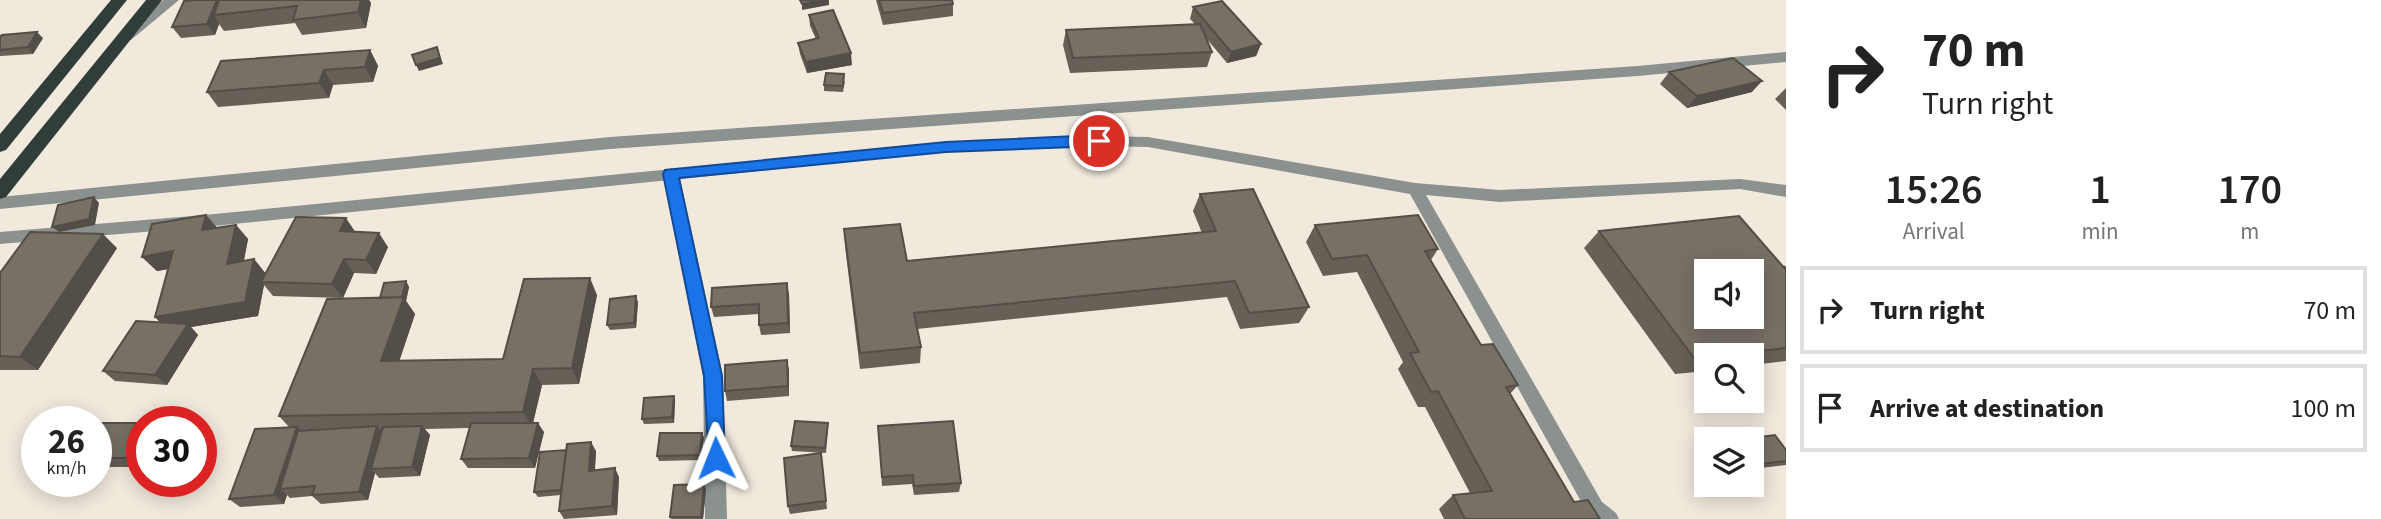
<!DOCTYPE html>
<html lang="en">
<head>
<meta charset="utf-8">
<style>
  :root { --surface:#fff; --page:#f6f6f6; --text:#222; --muted:#767676; --line:#e0e0e0 }
  body { margin:0; font-family:"Source Sans 3",sans-serif; background:var(--page); color:var(--text); height:100vh; display:flex; flex-direction:column; font-size:26px; white-space:nowrap }
  * { box-sizing:border-box; margin:0 }
  p { font-size:23px; color:var(--muted) }
  .icon { flex:none; width:38px; height:38px; fill:none; stroke:currentColor; stroke-width:2; stroke-linecap:round; stroke-linejoin:round }
  .map { position:relative; flex:1; overflow:hidden }
  .sheet { display:flex; flex-direction:column; background:var(--surface); width:595px }
  .sheet>* { flex:none }
  .guide { background:#fff; color:var(--text); overflow:hidden }
  .controls { position:absolute; left:1694px; top:259px; display:grid; gap:14px }
  .controls a { display:grid; place-items:center; width:70px; height:70px; border-radius:0px; background:var(--surface); box-shadow:0 4px 18px #0003; font-size:35px }
  .speed { position:absolute; left:21px; top:406px; display:flex; gap:14px; font-size:35px; font-weight:700; text-align:center }
  .speed>* { display:grid; place-content:center; width:91px; height:91px; border-radius:50%; background:var(--surface); box-shadow:0 4px 18px #0003; line-height:1 }
  .speed small { font-size:18px; font-weight:400 }
  .speed .limit { border:10px solid #d22; background:#fff; color:#111 }
  .pin { position:absolute; display:grid; place-items:center; width:60px; height:60px; color:#fff; margin:-30px; border:4px solid #fff; border-radius:50%; box-shadow:0 2px 7px #0007 }
  .me { position:absolute; width:77px; margin:-38px; rotate:358deg; stroke-linejoin:round; filter:drop-shadow(0 0 5px #0008) }
  .turn { display:flex; align-items:center; gap:24px; height:147px; padding:0 21px; font-size:32px }
  .turn .icon { width:91px; height:91px; stroke-width:2.5 }
  .turn b { display:block; font-size:49px; line-height:60px }
  .eta { display:flex; justify-content:space-evenly; align-items:center; height:119px; text-align:center }
  .eta b { font-size:42px; font-weight:600; line-height:49px }
  ul { padding:0; list-style:none }
  li { display:flex; align-items:center; gap:21px; height:88px; margin:0 14px 10px; padding:0 7px; border:4px solid var(--line); border-radius:0px }
  li div { flex:1 }
  li b { display:block; font-size:26px }
  li em { font-style:normal }
  main { display:flex; flex:1; min-height:0 }
  .map>svg:first-child { display:block }
</style>
</head>
<body>
<main>
<div class="map">
<svg width="1786" height="519" viewBox="0 0 1786 519">
  <rect width="100%" height="100%" fill="#f1e9dc"/>
  <g fill="none" stroke-linecap="round" stroke-linejoin="round">
    <path fill="#8a918f" fill-rule="evenodd" d="M1099,136l49,1 267,46 85,7 240,-11 46,6v12l-46,-8 -240,13 -74,-7 176,307 14,11 3,6h-25l-6,-5 -178,-320 -262,-47 -49,-1 -153,6 -742,75 -204,17v-12l204,-17 742,-73z"/>
    <path fill="#8a918f" fill-rule="evenodd" d="M163,0h16l-48,40h-10v-6z
      M1786,52v10l-148,14 -1028,73 -610,60v-12l610,-60 1028,-71z
      M671,168l8,6 44,202 4,143h-22l-2,-143 -40,-202z"/>
    <path fill="#303d3a" fill-rule="evenodd" d="M111,0h16l-121,150 -6,2v-18z
      M146,0h16l-156,197 -6,2v-20z"/>
  </g>
  <path fill="#666057" d="M219,0h150l2,3 -5,25 -64,7 -7,-12 -71,8 -5,-7 -4,11 -34,3 -9,-11z
    M876,0h76l1,4v12l-70,9z
    M1193,7l68,37 -5,12 -29,7 -21,-25 6,14 -5,15 -137,6 -7,-28 3,-15 129,-6 -5,-5z
    M809,15l43,50 -45,8 -7,-19 -2,-11 18,-4 -6,-13z
    M0,37l43,1 -10,16 -33,2z
    M370,50l8,16 -5,16 -40,3 -4,13 -111,9 -11,-15z
    M1669,72l83,20 -65,16 -27,-24z
    M845,81l-2,11 -19,-1v-6z
    M1786,88v22l-11,-11z
    M1200,194l109,113 -10,16 -59,6 -13,-32 -310,32 4,18 -1,16 -60,6 -15,-123 -1,-17 63,32 295,-28 -9,-22z
    M206,215l11,13 19,-3 12,14 -4,22 10,-2 11,14 91,-41 32,15 -12,27 -22,-1 -11,25 -70,-2 -9,-11 -6,31 -67,11 7,8 -31,50 -52,-4 -12,-10 57,-49 -5,-5 13,-48 -11,2 -15,-14z
    M1315,225l123,24 -7,11 50,85 37,40 -8,9 64,108 26,17h-156l-5,-10 14,-14 17,-2 -45,-86h-7l-20,-38 5,-7 -46,-90 -34,4 -17,-34z
    M1599,231l187,35v95l-34,4v-10h-46v16l-31,3 -91,-126z
    M117,248l-79,122h-38v-97z
    M406,281l3,6 -3,14 9,13 -16,47 104,-2 94,-64 -18,89 -37,1 -9,38 11,9 -9,36h-67l-7,-9 8,-31 -44,1 5,6 -10,41 -41,2 -4,-5 -7,27 -47,4 -9,-8 -22,2 -3,-3 -3,9 -44,3 -11,-8 60,-72 -10,-11 101,-118z
    M789,294l1,39 -29,2 -2,-10v-11l-45,3 -3,-10z
    M638,302l-2,26 -26,2 -3,-5z
    M789,370v26l-62,5 -2,-10z
    M674,396l1,5 -1,22 -30,1 -2,-5z
    M96,423h46v44h-46z
    M828,423v5l-2,25 -34,-2 -1,-5z
    M702,433l2,5 -3,22 -42,1 -2,-5z
    M879,435l82,48 -2,9 -45,3 -2,-11 -30,2z
    M1752,439l34,11v15l-34,4z
    M596,451l-1,19 24,7 -2,38 -53,4 -5,-8 2,-16 -23,2 -4,-5z
    M821,453l6,56 -37,5 -2,-8z
    M706,489l-3,30h-32l-1,-2z"/>
  <path fill="#534e47" d="M217,0h2l-5,15 5,9 -4,11 -8,-11z
    M361,0h8l2,3 -5,25 -8,-16z
    M823,0h6v5l-27,5v-6z
    M37,32l6,6 -10,16 -5,-7z
    M1261,44l-5,12 -29,7 4,-11z
    M437,47l6,17 -24,7 -3,-6z
    M370,50l8,16 -5,16 -8,-15z
    M851,53l1,12 -45,8 -1,-11z
    M324,70l9,15 -4,13 -10,-15z
    M1762,81l-10,11 -65,16 10,-12z
    M94,197l5,6 -4,22 -36,7 -7,-5z
    M206,215l13,15h-17z
    M346,218l10,15 -16,-2z
    M236,225l12,14 -8,39 -13,-14z
    M379,233l9,14 -12,27 -10,-14z
    M103,234l14,14 -79,122 -18,-13z
    M173,251l14,15 -30,5 -15,-14z
    M254,259l12,15 -5,8 3,3 -6,31 -67,11 7,8 -31,50 -12,-10 14,-44 -14,-14z
    M344,259l10,14 -11,25 -11,-14z
    M590,278l7,17 -18,89 -7,-16z
    M406,281l3,6 -3,14 9,13 -21,63 -13,-16 20,-62z
    M787,283l2,11 1,39 -2,-10z
    M636,296l2,6 -2,26 -2,-5z
    M787,360l2,10v26l-1,-10z
    M533,369l9,16 -10,42 -9,-15z
    M674,396l1,5 -1,22 -2,-6z
    M202,423l11,9 -12,24v-32z
    M538,423l6,9 -9,36 -6,-10z
    M377,426l8,9 -14,34 4,4 -7,27 -9,-8z
    M422,426l8,9 -10,41 -8,-9z
    M297,427l9,9 -26,53 7,6 -3,9 -10,-9z
    M702,433l2,5 -3,22 -1,-5z
    M591,442l5,9 -2,29 -5,-9z
    M615,468l4,9 -2,38 -5,-9z
    M704,484l2,5 -3,30h-1l-1,-2z"/>
  <path fill="#777065" stroke="#534e47" stroke-width="2" fill-rule="evenodd" d="M197,0h20l-10,24 -35,3 12,-26z
    M219,0h142l-3,12 -65,8 4,-14 -83,9z
    M800,0h23l-21,4z
    M879,0h73l1,4 -70,9z
    M1222,1l39,43 -30,8 -38,-45z
    M833,10l18,43 -45,9 -8,-19 21,-5 -10,-23z
    M1200,24l12,28 -139,6 -7,-28z
    M37,32l-9,15 -28,3v-13l2,-2z
    M437,47l3,11 -24,7 -4,-10z
    M370,50l-5,17 -41,3 -5,13 -112,9 14,-31z
    M1733,58l29,23 -65,15 -28,-24z
    M826,73l18,1 -1,12 -19,-1z
    M1253,189l56,118 -60,6 -14,-32 -321,32 7,34 -61,6 -16,-124 56,-5 7,37 309,-30 -16,-37z
    M94,197l-5,22 -37,8 6,-22z
    M206,215l-4,15 34,-5 -9,39 27,-5 -9,43 -90,15 18,-66 -31,6 10,-33z
    M1418,215l20,34 -13,2 56,94 12,-1 25,41 -12,2 68,115 14,-2 12,19h-135l-12,-24 39,-4 -54,-100 -7,1 -21,-39 9,-1 -52,-97 -35,4 -17,-34z
    M1739,216l47,54v78l-64,7h-16v2l-12,1 -95,-127zM1706,271h46v46h-46z
    M296,217l50,1 -6,13 39,2 -13,27 -22,-1 -12,25 -71,-2z
    M30,232l73,2 -83,123 -20,-1v-83z
    M590,278l-18,90 -39,1 -10,43 -244,4 48,-117 77,-2 -23,64 122,-2 21,-80z
    M406,281l-4,16 -22,1 4,-15z
    M787,283l1,40 -29,2v-21l-48,3 1,-19z
    M636,296l-2,27 -27,2 3,-26z
    M136,321l52,3 -33,51 -52,-4z
    M787,360l1,26 -63,5v-26z
    M674,396l-2,21 -30,2 2,-21z
    M795,421l33,2 -3,25 -34,-2z
    M953,421l8,62 -47,3 -1,-11 -31,2 -4,-51z
    M96,423h46v35h-46z
    M471,423h67l-9,35 -68,1z
    M377,426l-18,66 -47,3 3,-9 -35,3 18,-58z
    M422,426l-10,41 -41,2 12,-42z
    M297,427l-23,68 -45,4 26,-70z
    M660,433h42l-2,22 -43,1z
    M1775,435l11,15v11l-34,4v-26h-8z
    M591,442l-2,29 26,-3 -3,38 -53,5 8,-67z
    M566,450l-5,40 -27,2 6,-40z
    M821,453l5,48 -38,5 -4,-48z
    M704,484l-3,33h-31l4,-32z"/>
  <path fill="#1a73e8" stroke="#114b97" stroke-width="2" d="M1099,135l7,6 -7,5 -153,6 -267,26 43,198 3,82 -3,6 -6,2 -7,-2 -5,-88 -41,-202 2,-4 281,-28z"/>
</svg>
<div class="controls">
<a><svg class="icon" aria-label="sound" viewBox="0 0 24 24"><path d="M4 9h4l5-4v14l-5-4H4zM17 9q2 3 0 6"/></svg></a>
<a><svg class="icon" aria-label="search" viewBox="0 0 24 24"><circle cx="10" cy="10" r="6"/><path d="M15 15l6 6"/></svg></a>
<a><svg class="icon" aria-label="layers" viewBox="0 0 24 24"><path d="M12 4l9 5-9 5-9-5zM3 14l9 5 9-5"/></svg></a>
</div>
<div class="speed"><div>26<small>km/h</small></div><div class="limit">30</div></div>
<div class="pin" style="left:1099px;top:141px;background:#d93025"><svg class="icon" aria-label="arrive" viewBox="0 0 24 24"><path d="M6 21V4h12l-3 4 3 4H6"/></svg></div>
<svg class="me" style="left:716px;top:458px" viewBox="-20 -20 40 40"><path d="M0-17L14 15 0 8-14 15z" fill="#1a73e8" stroke="#fff" stroke-width="4"/></svg>
</div>
<section class="sheet">
<div class="guide">
<div class="turn"><svg class="icon" aria-label="right" viewBox="0 0 24 24"><path d="M7 20v-9h11M14 6l5 5-5 5"/></svg><div><b>70 m</b>Turn right</div></div>
</div>
<div class="eta">
<div><b>15:26</b><p>Arrival</p></div>
<div><b>1</b><p>min</p></div>
<div><b>170</b><p>m</p></div>
</div>
<ul>
<li><svg class="icon" aria-label="right" viewBox="0 0 24 24"><path d="M7 20v-9h11M14 6l5 5-5 5"/></svg><div><b>Turn right</b></div><em>70 m</em></li>
<li><svg class="icon" aria-label="arrive" viewBox="0 0 24 24"><path d="M6 21V4h12l-3 4 3 4H6"/></svg><div><b>Arrive at destination</b></div><em>100 m</em></li>
</ul>
</section>
</main>
</body>
</html>
